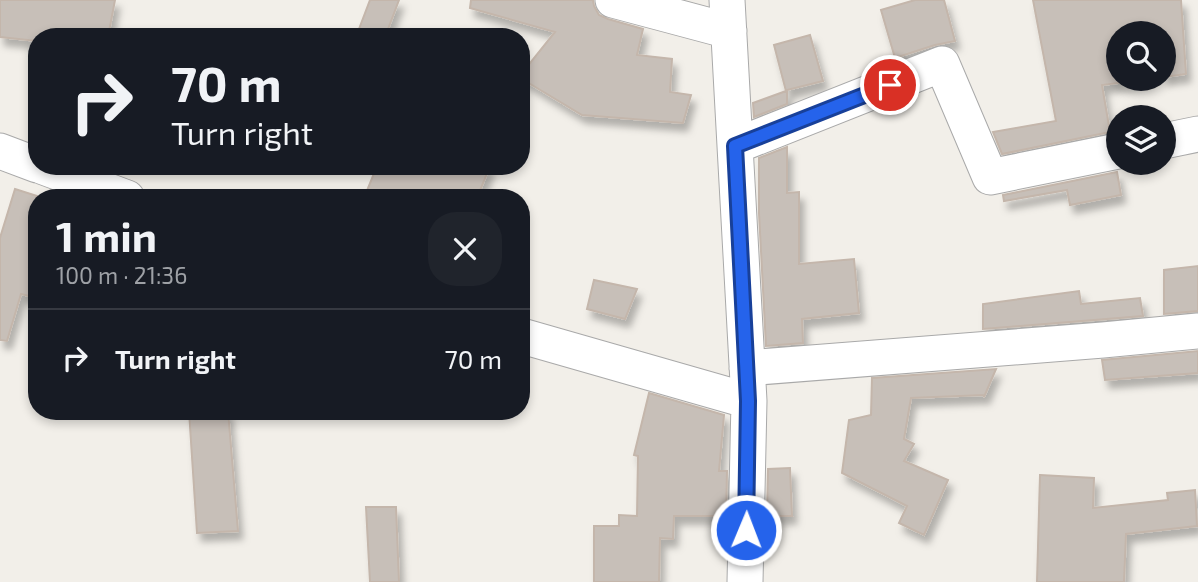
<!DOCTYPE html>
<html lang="en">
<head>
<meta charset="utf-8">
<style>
  :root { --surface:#171b24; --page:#20242c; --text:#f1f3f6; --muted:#9ea1a6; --line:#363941 }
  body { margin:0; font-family:"Exo 2",sans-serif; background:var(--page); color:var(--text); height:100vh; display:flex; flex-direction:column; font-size:26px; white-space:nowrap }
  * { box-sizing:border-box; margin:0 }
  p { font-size:23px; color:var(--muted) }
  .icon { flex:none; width:38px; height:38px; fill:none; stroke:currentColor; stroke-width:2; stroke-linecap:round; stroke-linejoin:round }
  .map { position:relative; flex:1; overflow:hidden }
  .sheet { position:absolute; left:28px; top:189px; width:502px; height:231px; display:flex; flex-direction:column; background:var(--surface); border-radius:28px; box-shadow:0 4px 10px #0003 }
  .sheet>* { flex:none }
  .hud { position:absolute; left:28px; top:28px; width:502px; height:147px; border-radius:28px; box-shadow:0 4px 10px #0003; background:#171b24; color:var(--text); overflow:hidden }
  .buttons { position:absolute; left:1106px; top:21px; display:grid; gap:14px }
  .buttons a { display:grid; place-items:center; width:70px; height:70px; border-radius:50%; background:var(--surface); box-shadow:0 4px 10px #0003; font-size:35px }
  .pin { position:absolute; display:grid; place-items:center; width:60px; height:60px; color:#fff; margin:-30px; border:4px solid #fff; border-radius:50%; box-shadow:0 2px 7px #0007 }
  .me { position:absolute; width:77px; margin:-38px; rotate:1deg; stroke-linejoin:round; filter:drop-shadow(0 0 5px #0008) }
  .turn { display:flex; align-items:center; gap:24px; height:147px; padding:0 28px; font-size:32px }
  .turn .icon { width:91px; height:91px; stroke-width:2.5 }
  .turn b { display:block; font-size:49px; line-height:60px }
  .round { display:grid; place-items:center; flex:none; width:74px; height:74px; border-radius:28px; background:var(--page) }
  .head { display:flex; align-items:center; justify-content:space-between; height:119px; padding:0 28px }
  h1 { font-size:42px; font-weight:700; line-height:52px }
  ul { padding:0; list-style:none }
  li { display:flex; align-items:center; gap:21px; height:98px; padding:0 28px; border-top:2px solid var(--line) }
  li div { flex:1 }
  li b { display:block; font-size:26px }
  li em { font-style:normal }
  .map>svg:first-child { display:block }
</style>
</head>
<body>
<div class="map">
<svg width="1198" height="582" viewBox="0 0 1198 582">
  <defs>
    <filter id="shadow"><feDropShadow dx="4.5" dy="8" stdDeviation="3.5" flood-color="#0004"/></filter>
  </defs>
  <rect width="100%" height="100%" fill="#f2efe9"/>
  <path fill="#c7bfb8" stroke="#c4b6ab" stroke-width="2" filter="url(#shadow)" d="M0,0h115l-7,37h-71v4l-37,-4z
    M370,0h29l-14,37h-29z
    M471,0h122l1,6 5,9 9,4 35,10 -6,26 35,4 -2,33 21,3 -8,28 -101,-8 -60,-36v-6l33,-41 -85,-24z
    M915,0h29l11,41 -20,4 -40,13 -14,-48z
    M1033,0h148l5,74 -22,3v-44h-46v46h31l-47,6 8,47 -108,22 -9,-22 63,-11z
    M810,35l13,46 -36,9v14l-33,13 -1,-14 33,-12 -12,-46z
    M787,147v46l12,-1v72l55,-5 5,54 -57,6 1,24 -37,3 -7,-133v-55z
    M377,166h113l-13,32h-113z
    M1117,172l4,23 -51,10 -3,-15 -63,11 -1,-6z
    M15,189l22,7v46l-8,25 8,1v30l-16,-4 -14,47 -7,-1v-102z
    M1198,266v45l-34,3v-44z
    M594,280l43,9 -12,30 -38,-10z
    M1079,291l2,13 59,-6 3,18 -160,13v-25z
    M1198,351v22l-93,7 -3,-20z
    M996,369l-12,28v-2l-73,3 -7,41 10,5 -10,17 44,19 -24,55 -25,-12 8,-17 -65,-33 7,-53 22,-5 1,-37z
    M649,393l75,22 -5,56h8l-1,45h-52l-1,23 -13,-1 -1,44h-65v-56h25v-11l18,1 1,-60 -4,-1z
    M189,411h39l10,120 -41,2z
    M790,468l2,48h-25l1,-47z
    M1040,475l54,3 -1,30 75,-8 -1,-7 28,-3 2,36 -71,8 -2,48h-87z
    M366,507h30l3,75h-29z"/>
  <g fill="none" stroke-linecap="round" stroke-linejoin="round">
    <g stroke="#a9a9a9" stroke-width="37">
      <path id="street" d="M613,0l116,31
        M727,0l22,401 -4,181
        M1164,141l34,-7
        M735,146l207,-82 48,113 128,-26
        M0,151l37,14
        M41,166l86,32
        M522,336l227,65
        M747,368l356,-28 95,-9"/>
    </g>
    <use href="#street" stroke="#fff" stroke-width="35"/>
  </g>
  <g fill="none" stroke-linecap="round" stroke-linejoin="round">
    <g stroke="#184099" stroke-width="18">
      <path id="route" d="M746,530l2,-129 -13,-255 155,-61"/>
    </g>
    <use href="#route" stroke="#2563eb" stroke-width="12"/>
  </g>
</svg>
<div class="buttons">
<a><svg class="icon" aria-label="search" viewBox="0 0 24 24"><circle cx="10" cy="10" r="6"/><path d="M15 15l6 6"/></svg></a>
<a><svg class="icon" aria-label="layers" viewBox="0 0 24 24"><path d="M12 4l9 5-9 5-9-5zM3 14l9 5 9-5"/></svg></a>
</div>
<div class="pin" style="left:890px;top:85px;background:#d93025"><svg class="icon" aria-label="arrive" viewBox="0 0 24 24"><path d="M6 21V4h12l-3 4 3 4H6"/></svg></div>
<svg class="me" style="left:746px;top:530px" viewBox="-20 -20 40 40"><circle r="17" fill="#2563eb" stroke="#fff" stroke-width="3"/><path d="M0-11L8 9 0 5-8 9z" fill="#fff"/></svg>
<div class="hud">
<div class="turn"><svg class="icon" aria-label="right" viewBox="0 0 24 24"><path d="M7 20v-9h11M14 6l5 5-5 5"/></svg><div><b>70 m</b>Turn right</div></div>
</div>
<section class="sheet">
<div class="head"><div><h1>1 min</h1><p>100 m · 21:36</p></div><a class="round"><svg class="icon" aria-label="close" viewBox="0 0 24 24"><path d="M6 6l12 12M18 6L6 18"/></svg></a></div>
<ul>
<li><svg class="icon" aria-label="right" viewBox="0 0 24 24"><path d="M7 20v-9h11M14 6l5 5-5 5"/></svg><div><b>Turn right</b></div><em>70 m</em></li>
</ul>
</section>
</div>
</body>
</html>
